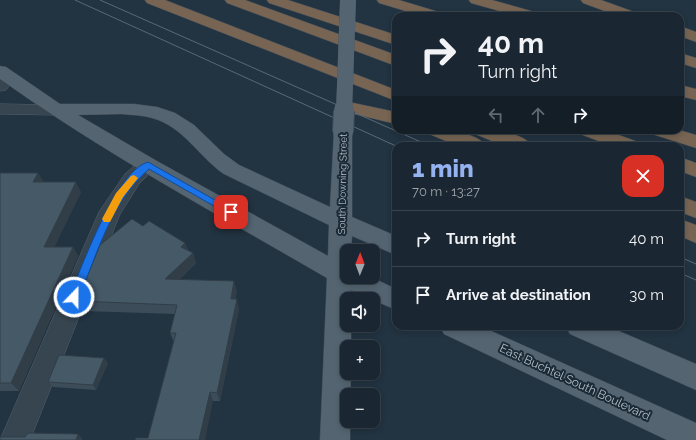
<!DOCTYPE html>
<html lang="en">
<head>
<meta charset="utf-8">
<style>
  :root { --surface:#1a2631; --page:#232e39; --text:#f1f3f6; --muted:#9fa5ab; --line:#38434d; --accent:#95b2f1 }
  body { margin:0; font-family:Raleway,sans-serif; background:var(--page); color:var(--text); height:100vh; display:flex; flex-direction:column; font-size:15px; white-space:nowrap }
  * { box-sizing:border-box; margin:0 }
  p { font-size:13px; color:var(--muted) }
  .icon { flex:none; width:22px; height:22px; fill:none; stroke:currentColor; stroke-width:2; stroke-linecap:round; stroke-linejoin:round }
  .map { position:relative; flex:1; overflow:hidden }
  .panel { position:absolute; left:392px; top:142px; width:292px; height:188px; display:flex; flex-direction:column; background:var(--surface); border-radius:12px; box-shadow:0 2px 6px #0003,0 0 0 1px var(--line) }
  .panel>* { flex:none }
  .banner { position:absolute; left:392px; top:12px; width:292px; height:122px; border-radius:12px; box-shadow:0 2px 6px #0003,0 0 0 1px var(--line); background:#1a2631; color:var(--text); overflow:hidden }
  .needle { width:26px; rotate:1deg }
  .fabs { position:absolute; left:340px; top:244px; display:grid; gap:8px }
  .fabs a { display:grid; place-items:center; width:40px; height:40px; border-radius:8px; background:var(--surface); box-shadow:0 2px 6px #0003,0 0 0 1px var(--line); font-size:20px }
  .pin { position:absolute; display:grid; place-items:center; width:34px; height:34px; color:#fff; margin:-17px; border-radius:8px; box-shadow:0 2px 6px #0006 }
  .me { position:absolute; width:44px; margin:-22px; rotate:22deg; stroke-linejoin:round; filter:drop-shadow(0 0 3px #0008) }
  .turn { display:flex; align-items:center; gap:14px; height:84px; padding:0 20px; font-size:18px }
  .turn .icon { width:52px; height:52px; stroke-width:2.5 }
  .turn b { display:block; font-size:28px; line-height:34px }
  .lanes { display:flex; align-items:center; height:38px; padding:0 20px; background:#0003; justify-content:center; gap:20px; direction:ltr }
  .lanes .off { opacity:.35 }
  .round { display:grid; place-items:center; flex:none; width:42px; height:42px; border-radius:12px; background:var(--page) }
  .overview { display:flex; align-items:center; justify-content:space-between; height:68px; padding:0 20px }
  h1 { font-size:24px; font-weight:800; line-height:30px; color:var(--accent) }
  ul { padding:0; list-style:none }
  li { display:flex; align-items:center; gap:12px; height:56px; padding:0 20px; border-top:1px solid var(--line) }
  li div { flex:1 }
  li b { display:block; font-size:15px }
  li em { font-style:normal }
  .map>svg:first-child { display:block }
</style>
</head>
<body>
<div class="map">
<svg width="696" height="440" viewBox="0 0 696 440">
  <rect width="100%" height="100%" fill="#223341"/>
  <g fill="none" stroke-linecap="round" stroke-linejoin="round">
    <g stroke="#54626e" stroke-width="1">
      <path id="minor" d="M7,72l6,1 2,4 -9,13 -6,1v-16z
        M0,104l56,1 6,1 3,4 -3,4 -6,1 -56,-1z
        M148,158l7,2 3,5 -19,19 -19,30 -90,226h-30l99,-228 26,-38 16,-14z"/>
    </g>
    <g stroke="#404e59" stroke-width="1">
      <path id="major" d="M0,66l6,1 54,37h74l23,3 18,6 19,12 30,29 15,11 91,42 4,-75 2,-4 7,-2 7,2 2,4v85l44,19v19l-44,-19 -1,15h-4v26h24l25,12v21l-45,-20v9h-4v26h4v22h-4v26h4l-1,22h-3v26h3v19h-30l7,-162c-110,-64 -223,-125 -327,-199zM121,114c11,1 21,1 31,4 31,8 47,39 72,56l105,51 -1,31 -173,-96 -77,-45z
        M440,326h40l216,97v17h-29l-223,-106z
        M566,326h41l89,38v26l-126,-56z"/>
    </g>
    <g stroke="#414f5b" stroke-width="1">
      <path id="highway" d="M145,0h20l231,90v11l-249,-98z
        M225,0h20l151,55v11l-169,-63z
        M267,0h21l108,35v10l-127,-42z
        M377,0h22l43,13 2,3h-22l-43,-13z
        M469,0h23l46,13 2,3h-23l-46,-13z
        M581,0h20l36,13 2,3h-21l-35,-13z
        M680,26l16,6v10l-16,-6z
        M680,53l16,5v10l-16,-5z
        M680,85l16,4v11l-16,-4z
        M344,101l52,11v12l-58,-14 -3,-4 3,-4z
        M427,130c16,0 49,1 59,16h-28l-29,-12z
        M473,130c16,0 49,1 59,16h-28l-29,-12z
        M578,130h27l33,12 3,4h-29l-32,-12z
        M650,130h29l17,5v13l-44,-14z
        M680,157l16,6v14l-16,-6z
        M680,196l16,6v16l-16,-6z
        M680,219l16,6v18l-16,-7z"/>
    </g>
    <use href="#minor" fill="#364550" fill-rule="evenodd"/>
    <use href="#major" fill="#546471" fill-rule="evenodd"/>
    <use href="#highway" fill="#776453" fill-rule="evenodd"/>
    <path stroke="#586978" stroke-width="1" d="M75,0l321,146
      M100,0l330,146
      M680,257l16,7
      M680,273l16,7"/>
    <g stroke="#404e59" stroke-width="16" stroke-linecap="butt">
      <path id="major-bridge-far1" d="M344,112l4,-112"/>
    </g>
    <g stroke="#404e59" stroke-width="22" stroke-linecap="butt">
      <path id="major-bridge" d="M343,132l1,-21"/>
    </g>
    <use href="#major-bridge-far1" stroke="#546471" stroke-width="16"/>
    <use href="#major-bridge" stroke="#546471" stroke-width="20"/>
  </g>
  <path fill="#3c4d59" d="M0,173h38l5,9 38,10 -27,55h19l5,9 -59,135h-19z
    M185,243l3,7 5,3 3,10 -17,17 58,11 -2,8 4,10 -19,92h-7l-65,37 26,-96 -4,-9 5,-19 -92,-3 -6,-10z
    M108,363l-12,27 -43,-3 -5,-5z"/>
  <path fill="#313e48" d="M38,173l6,10 -11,-1z
    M76,182l5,10 -31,64 -6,-9z
    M185,243l4,10 -8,-6z
    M73,247l5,9 -59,135 -8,-8z
    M193,253l3,10 -27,26 -4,-10z
    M234,281l3,10 -4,18 -2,-10z
    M237,299l2,10 -19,92 -3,-8z
    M104,358l4,5 -12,27 -3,-5z
    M210,392l3,9 -8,39h-6z
    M78,434l4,4v2h-6z"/>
  <path fill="#465967" stroke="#313e48" d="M0,173h38l-5,9h43l-32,65h29l-62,136h-11z
    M132,219l11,7 6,-5 36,22 -4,4 12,6 -28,26 69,2 -3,18h6l-20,94 -7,-1 -11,48h7h-71l1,-2h12l28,-105h-6l7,-28 -100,-4 23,-56z
    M59,355l45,3 -11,27 -45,-3z
    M28,433l50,1 -2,6h-76v-3h25z"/>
  <path fill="#1a73e8" stroke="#114b97" d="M148,162l88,50 -2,2h-6l-79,-45c-38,33 -51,83 -70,128l-1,3h-7l-2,-3c13,-30 47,-126 79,-135z"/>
  <path fill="#f59e0b" d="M134,175l4,3 -15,19 -13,25h-6l-2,-3 14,-26 15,-17z"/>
  <g text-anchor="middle" stroke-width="4" stroke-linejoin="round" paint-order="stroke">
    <g font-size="10" fill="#b3bfcb" stroke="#1b2a35">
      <text transform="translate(342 184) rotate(-89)" y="4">South Downing Street</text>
    </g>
    <g font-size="12" fill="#b3bfcb" stroke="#1b2a35">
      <text transform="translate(575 382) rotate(25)" y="4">East Buchtel South Boulevard</text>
    </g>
  </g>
</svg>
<div class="fabs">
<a><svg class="needle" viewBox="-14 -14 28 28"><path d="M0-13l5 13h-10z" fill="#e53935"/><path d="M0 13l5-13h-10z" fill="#9fa5ab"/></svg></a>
<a><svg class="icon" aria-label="sound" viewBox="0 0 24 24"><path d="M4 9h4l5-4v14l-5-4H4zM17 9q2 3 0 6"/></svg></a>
<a>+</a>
<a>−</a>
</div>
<div class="pin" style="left:231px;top:212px;background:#d93025"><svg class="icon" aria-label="arrive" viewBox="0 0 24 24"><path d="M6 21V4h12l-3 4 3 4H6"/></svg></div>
<svg class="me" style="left:74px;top:297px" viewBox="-20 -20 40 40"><circle r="17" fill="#1a73e8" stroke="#fff" stroke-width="3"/><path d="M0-11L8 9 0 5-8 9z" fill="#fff"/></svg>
<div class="banner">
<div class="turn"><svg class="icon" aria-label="right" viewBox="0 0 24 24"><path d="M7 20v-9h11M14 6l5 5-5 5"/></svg><div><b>40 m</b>Turn right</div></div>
<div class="lanes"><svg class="icon off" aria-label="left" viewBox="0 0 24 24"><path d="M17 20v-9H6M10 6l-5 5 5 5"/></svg><svg class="icon off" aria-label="ahead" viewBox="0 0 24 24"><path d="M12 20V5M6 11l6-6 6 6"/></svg><svg class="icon" aria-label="right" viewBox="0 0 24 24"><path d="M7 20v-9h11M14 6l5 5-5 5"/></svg></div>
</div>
<section class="panel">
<div class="overview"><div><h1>1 min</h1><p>70 m · 13:27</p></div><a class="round" style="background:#d93025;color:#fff"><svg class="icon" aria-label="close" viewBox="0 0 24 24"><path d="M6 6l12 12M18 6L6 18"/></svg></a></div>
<ul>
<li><svg class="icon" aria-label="right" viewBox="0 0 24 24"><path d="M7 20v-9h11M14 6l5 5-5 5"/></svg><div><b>Turn right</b></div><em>40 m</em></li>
<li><svg class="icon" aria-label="arrive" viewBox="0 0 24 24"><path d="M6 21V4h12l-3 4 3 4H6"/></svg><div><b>Arrive at destination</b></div><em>30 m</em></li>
</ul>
</section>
</div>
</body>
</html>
